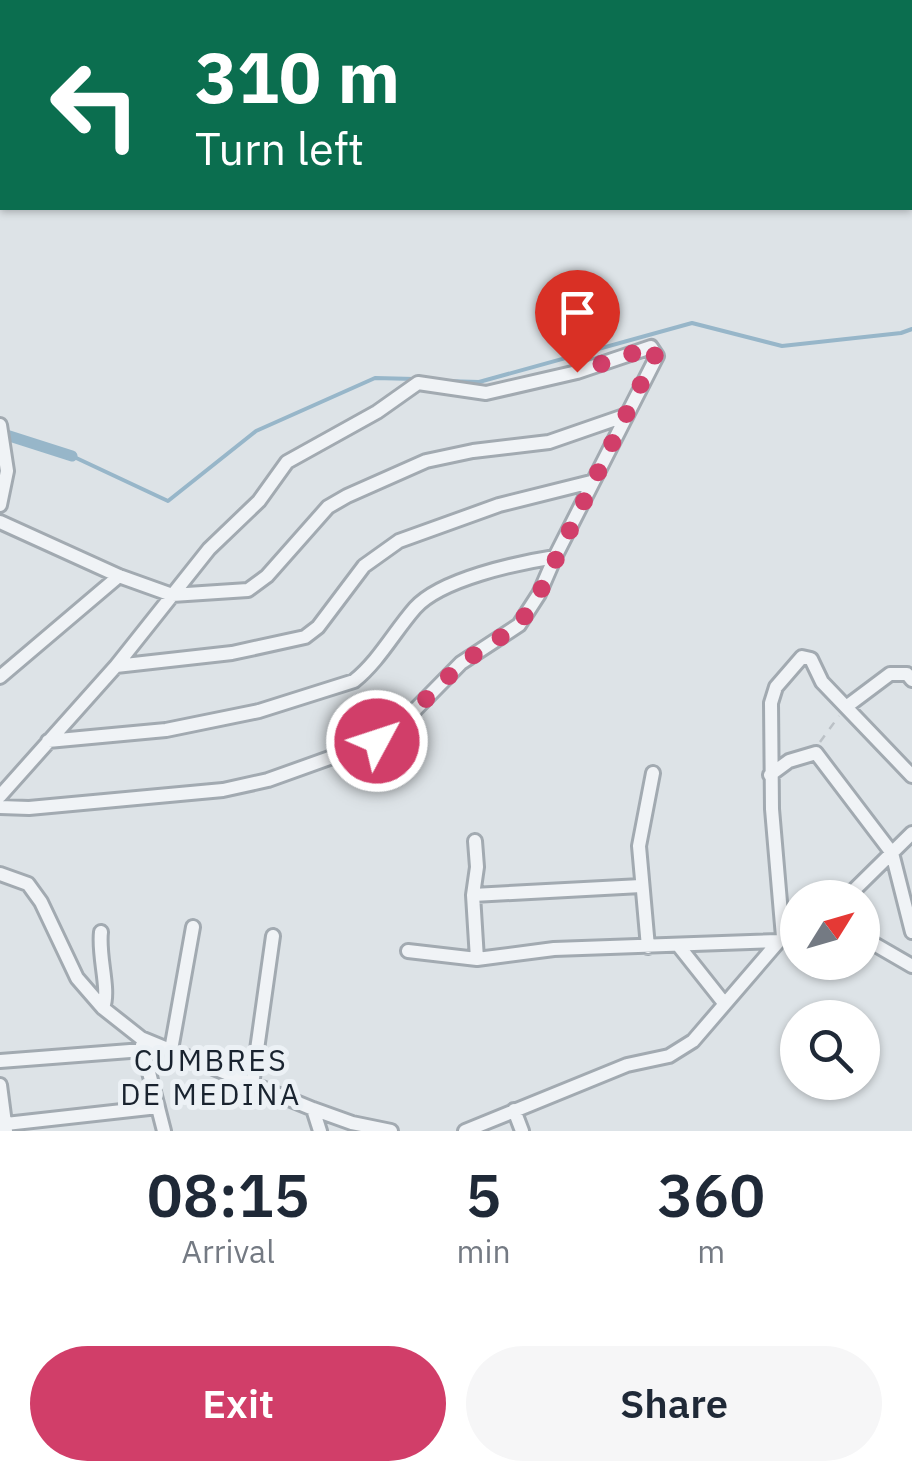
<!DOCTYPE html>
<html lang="en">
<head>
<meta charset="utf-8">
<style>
  :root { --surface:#fff; --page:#f6f6f7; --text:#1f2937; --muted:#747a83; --accent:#d13e69 }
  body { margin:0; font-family:"IBM Plex Sans",sans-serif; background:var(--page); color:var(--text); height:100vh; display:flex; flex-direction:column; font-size:38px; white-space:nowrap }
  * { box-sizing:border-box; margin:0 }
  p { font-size:32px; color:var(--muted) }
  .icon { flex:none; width:55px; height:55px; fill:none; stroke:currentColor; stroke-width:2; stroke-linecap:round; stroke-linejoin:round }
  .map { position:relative; height:1131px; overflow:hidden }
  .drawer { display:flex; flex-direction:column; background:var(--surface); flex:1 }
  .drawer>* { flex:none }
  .guide { position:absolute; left:0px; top:0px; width:912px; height:210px; box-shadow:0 2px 8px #0004; background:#0b6e4f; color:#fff; overflow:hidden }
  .needle { width:65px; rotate:53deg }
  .tools { position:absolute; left:780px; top:880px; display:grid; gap:20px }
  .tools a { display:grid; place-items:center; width:100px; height:100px; border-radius:50%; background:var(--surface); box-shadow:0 2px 8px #0004; font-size:50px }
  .pin { position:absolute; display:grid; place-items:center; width:85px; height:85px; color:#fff; margin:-102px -42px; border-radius:50% 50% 50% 0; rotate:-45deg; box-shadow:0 0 10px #0007 }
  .pin .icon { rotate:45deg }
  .me { position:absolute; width:110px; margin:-55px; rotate:50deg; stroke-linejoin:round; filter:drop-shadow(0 0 8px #0008) }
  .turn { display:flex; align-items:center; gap:35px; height:210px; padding:0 30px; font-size:45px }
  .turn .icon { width:130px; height:130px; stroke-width:2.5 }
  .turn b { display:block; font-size:70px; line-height:85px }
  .eta { display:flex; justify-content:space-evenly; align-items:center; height:170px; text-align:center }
  .eta b { font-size:60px; font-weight:600; line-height:70px }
  .action { display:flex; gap:20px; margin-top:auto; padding:20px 30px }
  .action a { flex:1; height:115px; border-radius:60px; background:var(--accent); color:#fff; font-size:40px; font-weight:600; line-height:115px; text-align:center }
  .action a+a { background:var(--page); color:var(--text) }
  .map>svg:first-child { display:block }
</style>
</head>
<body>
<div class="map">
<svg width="912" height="1131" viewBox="0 0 912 1131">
  <rect width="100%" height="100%" fill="#dde3e7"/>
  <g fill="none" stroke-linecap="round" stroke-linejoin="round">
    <path stroke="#97b6c9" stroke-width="4" d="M444,381l35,1 213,-59 90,23 119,-13 11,-4
      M72,456l96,45 88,-70 119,-53 40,1"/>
    <path stroke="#97b6c9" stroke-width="11" d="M0,433l72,23"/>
    <g stroke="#a2aab1" stroke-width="18">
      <path id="minor" d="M819,0l13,2
        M95,2l4,-2
        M620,2l1,-2
        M687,2v-2
        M751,2l1,-2
        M891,2v-2
        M910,17h2
        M0,39h2
        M0,66l2,1
        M0,94l2,16
        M910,144h2
        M0,425l7,46 -7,34
        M0,522l119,54 53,19 76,-5 19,-14 61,-69 19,-11 79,-35 47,-10 76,-9 78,-27 -72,142c-38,6 -114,22 -140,51 -21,24 -36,53 -61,73l-95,30 -93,19 -118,11
        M116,666l116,-13 73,-16 13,-10 46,-61 35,-25 100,-36 92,-23
        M0,677l119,-101
        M846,707l44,-33h17l5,6
        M770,775l19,-14 27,-8 76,100 20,79
        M0,796l116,-130 93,-117 50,-48 28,-39 90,-50 41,-29 68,10 91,-21 74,-25 6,9 -30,59
        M0,807l29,1 194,-18 45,-10 109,-39 29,-22 55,-56 58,-38 20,-31 16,-37
        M475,841l2,26 -4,28 4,64
        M0,874l28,10 13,18 36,76 26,30 38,30 172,71 39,14 39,8
        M473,895l168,-9
        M846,898l66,-65
        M101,932c-3,25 9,57 2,76
        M783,937l-11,-128 -1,-106 5,-16 26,-30 9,2 11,23 90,94
        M862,937l50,29
        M678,945l46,58
        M648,947l-9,-101 14,-73
        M408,951l69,8 77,-10 225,-8
        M142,1045l22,86
        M171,1050l22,-123
        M0,1061l143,-11
        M0,1085l6,46
        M252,1085l21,-149
        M313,1109l7,22
        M514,1110l8,21
        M6,1124l152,-17
        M465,1131l162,-66 42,-9 24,-15 86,-100 19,-12"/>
    </g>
    <path stroke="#bbc1c6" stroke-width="2.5" stroke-dasharray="8 8" stroke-linecap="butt" d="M820,742l19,-26"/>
    <use href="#minor" stroke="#f0f3f6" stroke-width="12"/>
  </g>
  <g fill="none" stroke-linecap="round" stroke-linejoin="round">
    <path stroke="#d13e69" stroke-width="18" stroke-dasharray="0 32.4" d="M377,741l29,-22 56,-56 57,-38 20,-31 118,-243 -5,-4 -75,25"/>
  </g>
  <g text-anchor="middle" stroke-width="10" stroke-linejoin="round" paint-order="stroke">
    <g font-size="30" letter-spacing="2.5" fill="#19232f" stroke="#ecf1f5">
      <text x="211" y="1071">CUMBRES<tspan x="211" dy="34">DE MEDINA</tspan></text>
    </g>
  </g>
</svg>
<div class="tools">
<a><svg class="needle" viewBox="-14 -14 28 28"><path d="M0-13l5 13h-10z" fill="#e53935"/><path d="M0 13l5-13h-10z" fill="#747a83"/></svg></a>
<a><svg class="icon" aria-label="search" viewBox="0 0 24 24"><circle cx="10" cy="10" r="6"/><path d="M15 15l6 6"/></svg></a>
</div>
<div class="pin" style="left:577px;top:372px;background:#d93025"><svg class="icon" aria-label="arrive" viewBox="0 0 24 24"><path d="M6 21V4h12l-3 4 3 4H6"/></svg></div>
<svg class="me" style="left:377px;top:741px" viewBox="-20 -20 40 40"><circle r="17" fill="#d13e69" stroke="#fff" stroke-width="3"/><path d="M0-11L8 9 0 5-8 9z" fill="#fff"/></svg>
<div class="guide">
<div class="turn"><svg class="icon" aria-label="left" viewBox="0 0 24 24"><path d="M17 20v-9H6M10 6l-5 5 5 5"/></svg><div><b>310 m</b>Turn left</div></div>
</div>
</div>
<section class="drawer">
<div class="eta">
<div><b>08:15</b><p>Arrival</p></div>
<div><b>5</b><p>min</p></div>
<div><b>360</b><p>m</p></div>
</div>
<div class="action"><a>Exit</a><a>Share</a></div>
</section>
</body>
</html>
